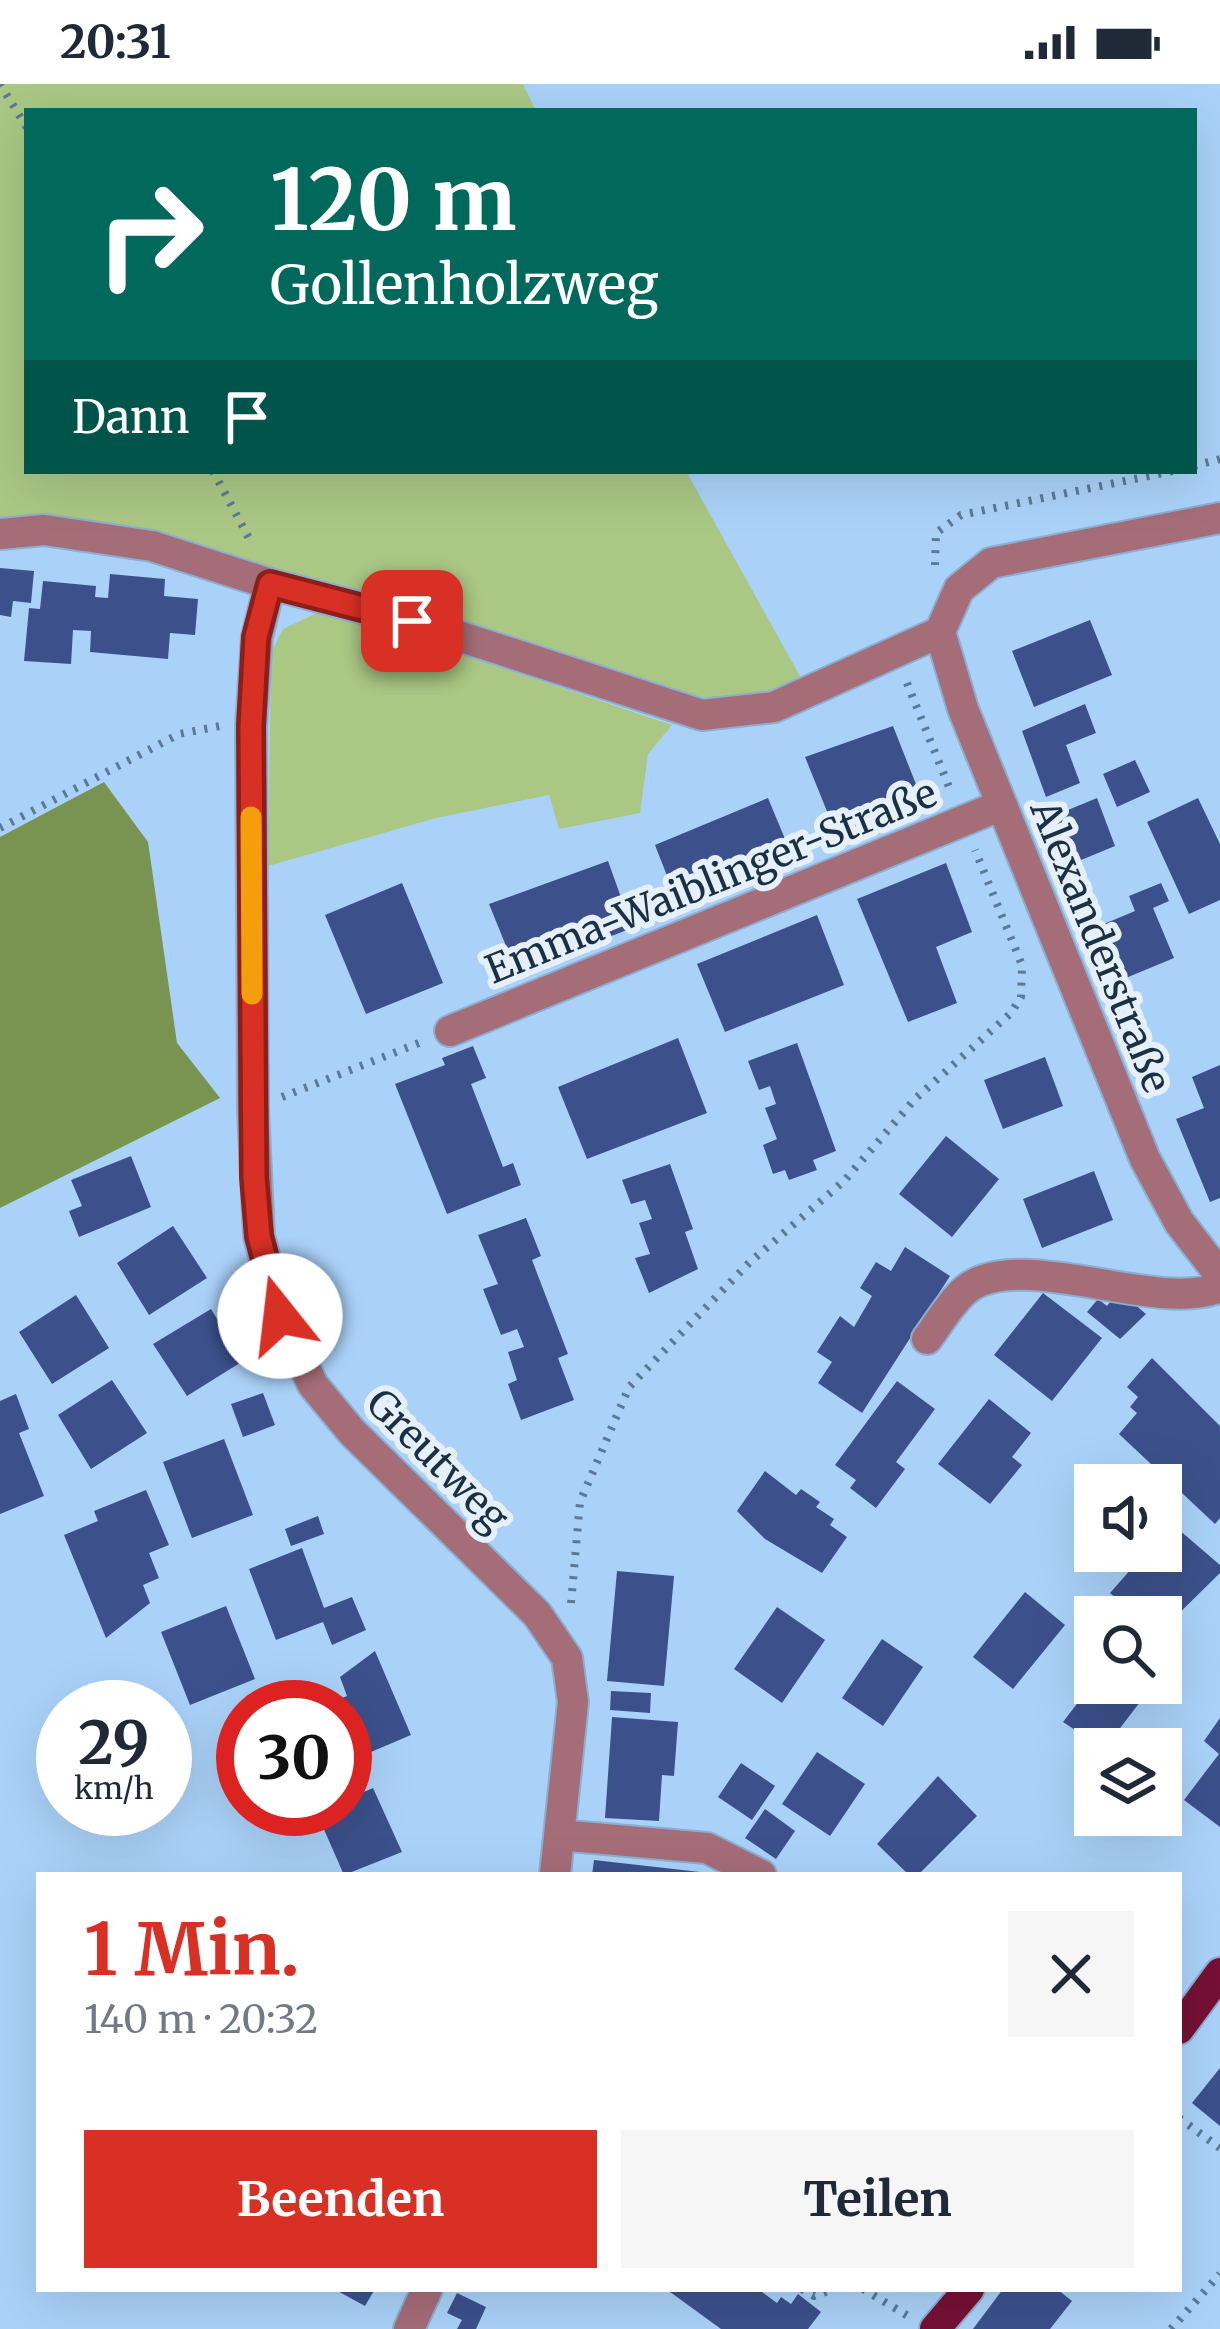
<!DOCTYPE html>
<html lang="de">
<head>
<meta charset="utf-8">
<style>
  :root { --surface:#fff; --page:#f6f6f7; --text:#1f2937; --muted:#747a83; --accent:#d93025 }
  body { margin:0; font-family:Merriweather,serif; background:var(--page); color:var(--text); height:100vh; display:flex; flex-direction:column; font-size:45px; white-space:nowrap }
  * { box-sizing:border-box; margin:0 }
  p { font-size:39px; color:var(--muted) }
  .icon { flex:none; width:66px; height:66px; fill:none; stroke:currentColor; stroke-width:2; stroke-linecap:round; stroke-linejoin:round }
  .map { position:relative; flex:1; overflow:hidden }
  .sheet { position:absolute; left:36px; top:1788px; width:1146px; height:420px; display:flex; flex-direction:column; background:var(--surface); border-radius:0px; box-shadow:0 12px 48px #0002 }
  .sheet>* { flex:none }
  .hud { position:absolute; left:24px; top:24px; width:1173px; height:366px; border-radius:0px; box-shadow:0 12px 48px #0002; background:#00695c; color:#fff; overflow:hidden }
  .buttons { position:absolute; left:1074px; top:1380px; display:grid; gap:24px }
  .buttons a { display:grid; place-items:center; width:108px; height:108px; border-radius:0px; background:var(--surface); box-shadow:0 12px 48px #0002; font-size:60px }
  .speed { position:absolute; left:36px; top:1596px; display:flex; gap:24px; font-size:60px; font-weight:700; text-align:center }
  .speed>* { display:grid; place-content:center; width:156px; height:156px; border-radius:50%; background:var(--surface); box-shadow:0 12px 48px #0002; line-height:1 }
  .speed small { font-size:30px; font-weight:400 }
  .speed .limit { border:18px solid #d22; background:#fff; color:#111 }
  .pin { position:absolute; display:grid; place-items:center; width:102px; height:102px; color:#fff; margin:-51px; border-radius:24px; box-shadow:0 6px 18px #0006 }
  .me { position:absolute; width:132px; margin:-66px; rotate:344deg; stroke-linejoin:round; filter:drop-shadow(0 0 9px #0008) }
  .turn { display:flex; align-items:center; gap:42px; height:252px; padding:0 48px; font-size:54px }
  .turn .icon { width:156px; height:156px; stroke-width:2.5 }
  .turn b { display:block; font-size:84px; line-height:102px }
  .then { display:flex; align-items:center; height:114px; padding:0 48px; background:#0003; gap:24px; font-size:45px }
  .round { display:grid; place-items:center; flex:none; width:126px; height:126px; border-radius:0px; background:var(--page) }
  .head { display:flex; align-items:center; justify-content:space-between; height:204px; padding:0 48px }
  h1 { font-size:72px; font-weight:700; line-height:90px; color:var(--accent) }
  .button { display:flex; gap:24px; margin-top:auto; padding:24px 48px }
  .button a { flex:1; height:138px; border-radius:0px; background:var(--accent); color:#fff; font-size:48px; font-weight:700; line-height:138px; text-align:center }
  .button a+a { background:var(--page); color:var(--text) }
  .status { display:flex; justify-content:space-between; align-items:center; height:84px; padding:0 60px; background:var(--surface); direction:ltr }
  .status svg { height:33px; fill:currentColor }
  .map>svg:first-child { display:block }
</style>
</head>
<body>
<div class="status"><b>20:31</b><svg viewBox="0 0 49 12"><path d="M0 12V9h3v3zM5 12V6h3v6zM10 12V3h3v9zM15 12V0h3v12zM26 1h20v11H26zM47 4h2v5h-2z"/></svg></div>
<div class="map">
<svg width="1220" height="2245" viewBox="0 0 1220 2245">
  <rect width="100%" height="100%" fill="#aad2f9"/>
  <path fill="#aac784" d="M0,0h523l13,27h-509v360h659l115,207 -40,18 -45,3 -75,-13 -179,-62 -209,-62 -127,-32 -126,-11z
    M317,529l31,3 324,109 -24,29 -8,59 -81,16 -10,-34 -113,23 -168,48 3,-213 12,-24z"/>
  <path fill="#789450" d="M104,698l44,60 29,201 43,55 -220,110v-371z"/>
  <path fill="#3c518c" d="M0,484l34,3 -3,32 -18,-2 -2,16 -11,-2z
    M110,490l55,5 -1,17 34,3 -3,36 -25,-2 -2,26 -78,-7 1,-21 -18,-1 -2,34 -47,-3 5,-53 11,1 3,-28 53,5 -1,11 13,1z
    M1090,536l22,55 -78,32 -22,-56z
    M1085,620l11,29 -30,12 14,38 -34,14 -24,-66z
    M893,642l32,81 -86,34 -34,-84z
    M1135,676l15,32 -33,15 -14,-33z
    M768,714l27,65 -115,46 -25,-64z
    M1097,714l18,48 -46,19 -18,-48z
    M1198,714l22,46v56l-31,14 -42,-92z
    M608,777l24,67 -115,45 -28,-69z
    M946,779l26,69 -36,15 21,56 -49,19 -51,-123z
    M402,799l41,100 -77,31 -41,-99z
    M1161,799l8,18 -16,7 21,50 -53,22 -22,-54 36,-15 -6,-15z
    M817,831l27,70 -119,47 -28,-68z
    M678,954l29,75 -120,46 -29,-72z
    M797,959l39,108 -23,9 4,10 -28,10 -4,-10 -12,4 -10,-29 14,-6 -12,-31 11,-4 -6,-18 -11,4 -11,-29z
    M473,962l13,32 -15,6 32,83 10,-4 8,22 -74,29 -52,-130 50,-19 -3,-7z
    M1045,973l18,49 -60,23 -19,-49z
    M1220,981v133l-10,4 -34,-83 28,-11 -12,-31z
    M946,1052l53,43 -47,58 -53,-43z
    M131,1072l20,51 -72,30 -10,-26 13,-5 -11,-26z
    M670,1080l23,65 -8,3 13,37 -49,24 -14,-35 15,-4 -11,-31 13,-4 -7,-19 -14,4 -9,-24z
    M1094,1087l19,49 -71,28 -19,-49z
    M526,1134l15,38 -9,4 36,94 -10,4 16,42 -53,20 -13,-36 9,-4 -9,-28 16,-5 -7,-18 -16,6 -18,-46 15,-5 -20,-49z
    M173,1142l34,52 -58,37 -32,-52z
    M905,1163l45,29 -88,137 -44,-30 14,-21 -15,-10 23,-36 14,11 18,-31 -12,-8 16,-26 15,9z
    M1119,1207l27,23 -26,25 -33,-27 11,-13 9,7z
    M1043,1209l59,45 -50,63 -58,-46z
    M76,1211l33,53 -57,36 -33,-52z
    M211,1225l32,52 -56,35 -34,-52z
    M1152,1274l68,68v92l-5,6 -96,-90 18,-21 -7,-6 8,-10 -11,-10z
    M112,1296l35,53 -56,36 -33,-54z
    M897,1297l38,28 -39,53 9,7 -29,39 -26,-20 6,-8 -21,-15z
    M263,1309l12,32 -32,12 -12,-33z
    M16,1310l13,35 -10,4 25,63 -44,18v-113z
    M989,1315l42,34 -19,24 10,8 -32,39 -52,-40z
    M224,1355l29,76 -61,23 -29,-76z
    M765,1387l31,24 5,-6 19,13 -4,5 18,12 -4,6 17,12 -25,36 -57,-34 -28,-28z
    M146,1406l23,55 -20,8 10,25 -16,7 7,18 -44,35 -42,-103 34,-14 -4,-10z
    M318,1432l6,18 -33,12 -6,-17z
    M1171,1439l49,42v8l-59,58v-14h-23l-28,-24 37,-42h14v-16z
    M302,1464l22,60 28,-11 14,33 -34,15 -9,-23 -47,18 -27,-71z
    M617,1487l57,5 -10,110 -57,-5z
    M1025,1508l40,33 -52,64 -40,-32z
    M226,1522l29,73 -65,26 -29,-73z
    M777,1523l48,33 -43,63 -48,-34z
    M882,1555l41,28 -40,59 -41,-28z
    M375,1567l36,84 -66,28v-56h-23l25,-11 -7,-19z
    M1093,1599h49l8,6 -46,60 -41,-27z
    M611,1607l40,2 -1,20 -40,-3z
    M612,1633l66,5 -4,54 -12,-1 -3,46 -54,-3z
    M1220,1634v109l-36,-27 35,-46 -15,-13z
    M817,1668l48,32 -35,52 -48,-32z
    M741,1679l34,23 -23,34 -34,-23z
    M938,1692l39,40 -59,59h-9l-32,-31z
    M373,1704l29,64 -58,23 -29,-66h30v-9z
    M765,1725l30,22 -19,28 -31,-21z
    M594,1776l106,12v3h-108z
    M1220,1984v58l-28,-23z
    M334,2205h41l-10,17z
    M666,2205h92l19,14 4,-6 10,7 7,-10 23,18 -13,17h-87z
    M1003,2205h54l15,12 -22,28h-77z
    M457,2209l29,14 -10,22h-19l5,-9 -15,-7z"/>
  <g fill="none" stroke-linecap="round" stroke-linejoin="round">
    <g stroke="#8baed1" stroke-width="34">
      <path id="minor" d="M1220,434l-229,45 -32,26 -19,43 23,77 182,450 34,63 41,53
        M0,450l44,-4 108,16 118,38 142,37 290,94 72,-8 166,-75
        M270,500l-13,53 -6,89 2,383 6,127 21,80 33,69 39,47 185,182 30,44 6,44 -18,173
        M450,947l552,-226
        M927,1255c12,-16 25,-39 41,-51 54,-40 192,26 252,-1
        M559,1751l148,13 54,27
        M409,2245l18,-40"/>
    </g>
    <g stroke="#8baed1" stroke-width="34">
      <path id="major" d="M1179,1945l41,-56
        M935,2245l34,-40"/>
    </g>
    <path stroke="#5c7995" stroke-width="8" stroke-dasharray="3 9" stroke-linecap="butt" d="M0,0l27,44
      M1194,382l26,-7
      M213,387l39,73
      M935,481l1,-32 25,-18 212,-44
      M907,599l44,109
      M0,744l179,-94 41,-8
      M282,1013l142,-56
      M571,1519l9,-101 49,-115 120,-124 95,-82 71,-82 96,-86 10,-16 1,-32 -47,-115
      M1179,2034l41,30
      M802,2205l12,7 20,-7
      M863,2205l45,27
      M1171,2245l49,-55"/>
    <use href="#minor" stroke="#a56d78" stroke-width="30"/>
    <use href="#major" stroke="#761034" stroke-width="30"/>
  </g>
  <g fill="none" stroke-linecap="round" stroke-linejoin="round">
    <g stroke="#8d1f18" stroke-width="30">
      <path id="route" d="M280,1232l-21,-80 -5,-59 -3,-451 5,-89 14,-53 142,37"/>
    </g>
    <use href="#route" stroke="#d93025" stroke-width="21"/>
    <path stroke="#f59e0b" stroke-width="21" d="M251,733l1,177"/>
  </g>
  <g text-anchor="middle" stroke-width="12" stroke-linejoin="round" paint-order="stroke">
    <g font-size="39" fill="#1c3043" stroke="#e6f0fa">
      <text transform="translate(711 797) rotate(-22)" y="14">Emma-Waiblinger-Straße</text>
      <text transform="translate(1101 862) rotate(68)" y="14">Alexanderstraße</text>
      <text transform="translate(438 1376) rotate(45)" y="14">Greutweg</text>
    </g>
  </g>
</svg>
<div class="buttons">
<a><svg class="icon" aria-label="sound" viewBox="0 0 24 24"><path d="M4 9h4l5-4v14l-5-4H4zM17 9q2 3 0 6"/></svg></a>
<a><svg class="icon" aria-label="search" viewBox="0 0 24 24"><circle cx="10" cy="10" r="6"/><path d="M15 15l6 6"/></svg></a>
<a><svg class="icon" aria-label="layers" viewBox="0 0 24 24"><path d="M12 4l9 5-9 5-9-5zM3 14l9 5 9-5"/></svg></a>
</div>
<div class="speed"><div>29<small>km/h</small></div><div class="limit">30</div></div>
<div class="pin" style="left:412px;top:537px;background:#d93025"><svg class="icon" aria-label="arrive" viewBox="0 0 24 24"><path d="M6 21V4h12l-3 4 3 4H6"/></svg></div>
<svg class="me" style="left:280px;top:1232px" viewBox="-20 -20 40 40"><circle r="19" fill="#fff"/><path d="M0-13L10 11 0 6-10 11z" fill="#d93025"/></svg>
<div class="hud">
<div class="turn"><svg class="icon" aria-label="right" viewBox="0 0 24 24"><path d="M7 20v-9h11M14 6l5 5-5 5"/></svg><div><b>120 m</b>Gollenholzweg</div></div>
<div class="then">Dann<svg class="icon" aria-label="arrive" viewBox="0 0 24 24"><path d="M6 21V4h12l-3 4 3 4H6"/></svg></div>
</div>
<section class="sheet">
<div class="head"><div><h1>1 Min.</h1><p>140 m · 20:32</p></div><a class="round"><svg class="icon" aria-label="close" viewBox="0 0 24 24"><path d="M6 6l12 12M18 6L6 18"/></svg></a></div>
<div class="button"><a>Beenden</a><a>Teilen</a></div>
</section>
</div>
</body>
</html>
